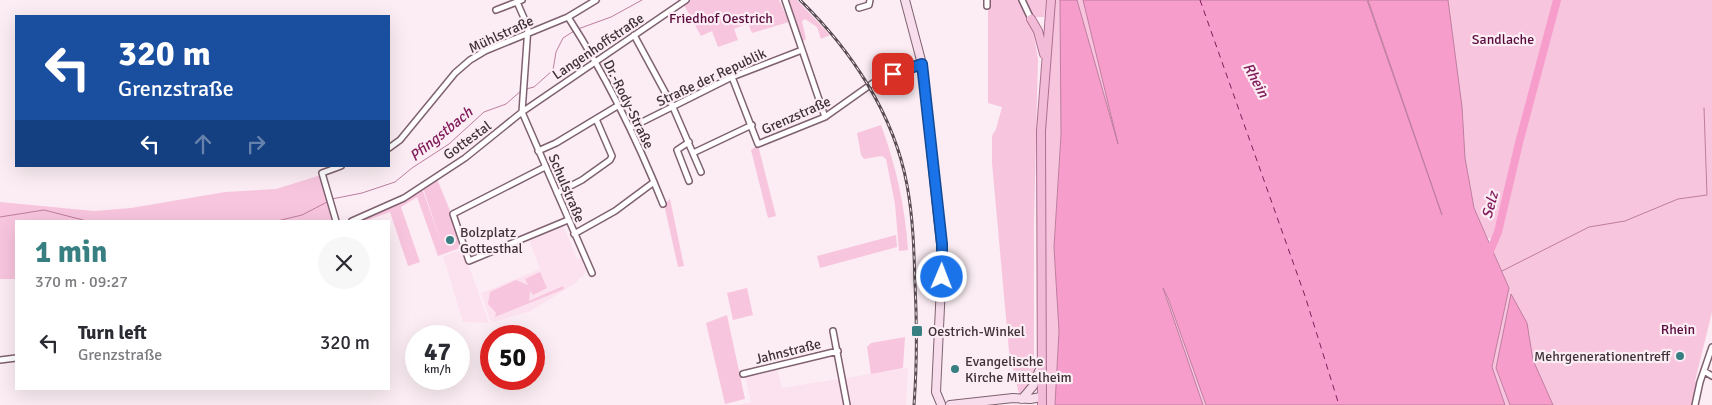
<!DOCTYPE html>
<html lang="en">
<head>
<meta charset="utf-8">
<style>
  :root { --surface:#fff; --page:#f7f7f7; --text:#2b2b33; --muted:#7c7c81; --accent:#377f81 }
  body { margin:0; font-family:Signika,sans-serif; background:var(--page); color:var(--text); height:100vh; display:flex; flex-direction:column; font-size:19px; white-space:nowrap }
  * { box-sizing:border-box; margin:0 }
  p { font-size:16px; color:var(--muted) }
  .icon { flex:none; width:28px; height:28px; fill:none; stroke:currentColor; stroke-width:2; stroke-linecap:round; stroke-linejoin:round }
  .map { position:relative; flex:1; overflow:hidden }
  .side { position:absolute; left:15px; top:220px; width:375px; height:170px; display:flex; flex-direction:column; background:var(--surface); border-radius:0px; box-shadow:0 5px 20px #0002 }
  .side>* { flex:none }
  .guide { position:absolute; left:15px; top:15px; width:375px; height:152px; border-radius:0px; box-shadow:0 5px 20px #0002; background:#1a4fa0; color:#fff; overflow:hidden }
  .speed { position:absolute; left:405px; top:325px; display:flex; gap:10px; font-size:25px; font-weight:700; text-align:center }
  .speed>* { display:grid; place-content:center; width:65px; height:65px; border-radius:50%; background:var(--surface); box-shadow:0 5px 20px #0002; line-height:1 }
  .speed small { font-size:12px; font-weight:400 }
  .speed .limit { border:8px solid #d22; background:#fff; color:#111 }
  .pin { position:absolute; display:grid; place-items:center; width:42px; height:42px; color:#fff; margin:-21px; border-radius:10px; box-shadow:0 2px 8px #0006 }
  .me { position:absolute; width:55px; margin:-28px; rotate:1deg; stroke-linejoin:round; filter:drop-shadow(0 0 4px #0008) }
  .turn { display:flex; align-items:center; gap:18px; height:105px; padding:0 20px; font-size:22px }
  .turn .icon { width:65px; height:65px; stroke-width:2.5 }
  .turn b { display:block; font-size:35px; line-height:42px }
  .lanes { display:flex; align-items:center; height:48px; padding:0 20px; background:#0003; justify-content:center; gap:25px; direction:ltr }
  .lanes .off { opacity:.35 }
  .round { display:grid; place-items:center; flex:none; width:52px; height:52px; border-radius:26px; background:var(--page) }
  .summary { display:flex; align-items:center; justify-content:space-between; height:85px; padding:0 20px }
  h1 { font-size:30px; font-weight:800; line-height:38px; color:var(--accent) }
  ul { padding:0; list-style:none }
  li { display:flex; align-items:center; gap:15px; height:75px; padding:0 20px }
  li div { flex:1 }
  li b { display:block; font-size:19px }
  li em { font-style:normal }
  .map>svg:first-child { display:block }
</style>
</head>
<body>
<div class="map">
<svg width="1712" height="405" viewBox="0 0 1712 405">
  <rect width="100%" height="100%" fill="#fbedf3"/>
  <path fill="#fce2ee" d="M563,225l14,34 4,-1 5,12 -3,7h-3l-3,5 -46,29 -37,11 -4,-2 -9,-27 59,-24 -11,-30z
    M463,249l26,74 -26,-1 -20,-66z
    M908,368l-2,37h-168l13,-3 -6,-26 32,-7 5,19z"/>
  <path fill="#f8c5de" d="M691,0h88l10,22 -37,11 -4,-10 -14,6 4,11 -20,7 -6,-16 -11,5 -17,-31z
    M789,0h8l33,35 -9,4 -4,-12 -12,-8 -3,2 4,18 -4,3z
    M988,0h30l14,25 6,34 -4,163v156l-9,13 -6,3 -10,-43 -17,-188v-27l4,-7 6,-22 -14,-4z
    M1024,0h22l-2,17h-11z
    M1054,0h6l1,135 -7,112 5,84 -4,74h-9l-1,-282z
    M1077,0h6l40,163z
    M1367,0h1l74,215z
    M1448,0h264v312l-17,69 3,1 -5,23h-140l-20,-45 -4,-28 -17,-37 -16,73 14,37h-5l-13,-38 17,-79 -17,-40 6,-16 -6,7 -4,-1 -14,-30 -9,-50 -3,-51z
    M881,125c15,41 24,81 27,125l-9,1 -4,-47 -9,-45 -4,-3 -18,3 -3,-4 -4,-22z
    M758,145l18,71 -8,2 -17,-68z
    M321,175l13,46h-318v58h-16v-77l94,9 37,-3 94,-16 51,-3z
    M437,179l12,29 11,40 -22,8 -21,-59 -16,10 19,55 -12,4 -18,-54 -25,9h-9l28,-11 38,-22 21,60 -20,-60z
    M670,199l14,67 -6,1 -14,-63z
    M896,235l1,12 -77,21 -3,-12z
    M540,272l7,16 -14,7 -3,-4 -1,10 34,-15 1,3 -69,28 1,-4 -8,-9 2,-12 26,-12 12,5 -3,-6z
    M747,288l6,27 -20,5 -6,-27z
    M1163,288l5,10 38,107h-3z
    M727,315l18,84 -20,5 -19,-81z
    M905,337l-2,31 -32,6 -4,-27 4,-4z"/>
  <path fill="#f69dcb" stroke="#bf7d9f" d="M1060,0h17l41,144 -35,-144h284l75,215 -74,-215h80l14,107 3,51 9,50 35,80 -17,79 13,38h-299l-38,-107 -5,-10 40,117h-148l4,-74 -5,-84 7,-112z
    M1511,294l16,29 6,37 20,45h-43l-14,-37z"/>
  <g fill="none" stroke-linecap="round" stroke-linejoin="round">
    <path stroke="#bf7d9f" stroke-width="1" d="M578,29l33,-12 31,-17
      M526,89l8,-2 19,-17 3,-18 7,-14 11,-7
      M332,199l30,-6 33,-11 17,-14 37,-24 35,-32 22,-8 16,-14
      M0,217l44,-7 43,11
      M130,221h12
      M277,221l25,-6 27,-14
      M1502,271l87,-44 36,-6 53,-22 29,-4 -3,-87"/>
    <path stroke="#f69dcb" stroke-width="8" d="M1488,256l10,-24 21,-89 38,-143"/>
    <path stroke="#821d5c" stroke-width="1" stroke-dasharray="6 5" stroke-linecap="butt" d="M1200,0l105,296 34,109"/>
    <g stroke="#7f6170" stroke-width="8">
      <path id="minor" d="M785,0l40,117
        M987,0v6
        M1022,0l9,19
        M517,2l11,25 -6,85 70,161
        M859,8l10,-3 1,-5
        M496,10l26,-10
        M568,17c38,59 69,122 95,187
        M634,35l38,70 29,67
        M732,77l26,67 67,-27 48,-34 49,-19
        M630,128l102,-51 70,-27
        M689,142l-12,8 12,31
        M389,148l11,-8 55,-67 15,-13 15,-9 83,-34 28,-17
        M538,151l18,-8 63,-38
        M693,153l59,-28
        M545,167l-92,47 16,47 99,-41
        M557,193l25,-13 28,-20 2,-4 -16,-37
        M336,221l-14,-48 19,-7
        M352,221l52,-23 61,-40 57,-46 164,-112
        M574,234l41,-23 39,-29
        M833,331l14,74
        M0,360l16,-2
        M1704,371l8,5
        M743,374l95,-23
        M1695,405l5,-23 12,-35"/>
    </g>
    <g stroke="#7f6170" stroke-width="10">
      <path id="secondary" d="M905,0l17,64 19,180 1,20 -6,128 5,12
        M1022,399l11,-13 7,-17
        M950,405l63,-7 17,1 11,-2"/>
    </g>
    <g stroke="#ae6f90" stroke-width="10">
      <path id="primary" d="M1031,19l7,12 6,23
        M1042,405l-1,-274 10,-131"/>
    </g>
    <use href="#minor" stroke="#fff" stroke-width="5"/>
    <use href="#secondary" stroke="#f8deec" stroke-width="8"/>
    <use href="#primary" stroke="#f2bcd9" stroke-width="8"/>
    <g stroke="#5a4c53" stroke-width="3">
      <path id="rail" d="M800,0c51,50 94,114 107,185 6,32 7,65 8,98 2,41 2,82 -1,122"/>
    </g>
    <use href="#rail" stroke="#fbedf3" stroke-width="1" stroke-dasharray="4" stroke-linecap="butt"/>
  </g>
  <g fill="none" stroke-linecap="round" stroke-linejoin="round">
    <g stroke="#114b97" stroke-width="12">
      <path id="route" d="M893,74l29,-10 20,180v33"/>
    </g>
    <use href="#route" stroke="#1a73e8" stroke-width="9"/>
  </g>
  <g fill="#377f81" stroke="#fbedf3" stroke-width="2">
    <circle cx="450" cy="240" r="5"/>
    <rect x="911" y="325" width="12" height="12" rx="2.5"/>
    <circle cx="1680" cy="356" r="5"/>
    <circle cx="955" cy="369" r="5"/>
  </g>
  <g text-anchor="middle" stroke-width="4.5" stroke-linejoin="round" paint-order="stroke">
    <g font-size="14" fill="#590c3d" stroke="#fbedf3">
      <text x="721" y="23">Friedhof Oestrich</text>
      <text x="1503" y="44">Sandlache</text>
      <text x="1678" y="334">Rhein</text>
    </g>
    <g font-size="14" fill="#3f3138" stroke="#fbedf3">
      <text transform="translate(501 34) rotate(-25)" y="5">Mühlstraße</text>
      <text transform="translate(598 46) rotate(-34)" y="5">Langenhoffstraße</text>
      <text transform="translate(711 77) rotate(-25)" y="5">Straße der Republik</text>
      <text transform="translate(629 104) rotate(64)" y="5">Dr.-Rody-Straße</text>
      <text transform="translate(796 115) rotate(-24)" y="5">Grenzstraße</text>
      <text transform="translate(467 140) rotate(-36)" y="5">Gottestal</text>
      <text transform="translate(567 188) rotate(67)" y="5">Schulstraße</text>
      <text transform="translate(788 351) rotate(-14)" y="5">Jahnstraße</text>
    </g>
    <g font-size="14" fill="#3f3138" stroke="#fbedf3" text-anchor="start">
      <text x="460" y="237">Bolzplatz<tspan x="460" dy="16">Gottesthal</tspan></text>
      <text x="928" y="336">Oestrich-Winkel</text>
      <text x="1670" y="361" text-anchor="end">Mehrgenerationentreff</text>
      <text x="965" y="366">Evangelische<tspan x="965" dy="16">Kirche Mittelheim</tspan></text>
    </g>
    <g font-size="15" font-style="italic" fill="#821d5c" stroke="#fbedf3">
      <text transform="translate(1256 80) rotate(61)" y="5">Rhein</text>
      <text transform="translate(441 134) rotate(-39)" y="5">Pfingstbach</text>
      <text transform="translate(1490 205) rotate(-75)" y="5">Selz</text>
    </g>
  </g>
</svg>
<div class="speed"><div>47<small>km/h</small></div><div class="limit">50</div></div>
<div class="pin" style="left:893px;top:74px;background:#d93025"><svg class="icon" aria-label="arrive" viewBox="0 0 24 24"><path d="M6 21V4h12l-3 4 3 4H6"/></svg></div>
<svg class="me" style="left:942px;top:277px" viewBox="-20 -20 40 40"><circle r="17" fill="#1a73e8" stroke="#fff" stroke-width="3"/><path d="M0-11L8 9 0 5-8 9z" fill="#fff"/></svg>
<div class="guide">
<div class="turn"><svg class="icon" aria-label="left" viewBox="0 0 24 24"><path d="M17 20v-9H6M10 6l-5 5 5 5"/></svg><div><b>320 m</b>Grenzstraße</div></div>
<div class="lanes"><svg class="icon" aria-label="left" viewBox="0 0 24 24"><path d="M17 20v-9H6M10 6l-5 5 5 5"/></svg><svg class="icon off" aria-label="ahead" viewBox="0 0 24 24"><path d="M12 20V5M6 11l6-6 6 6"/></svg><svg class="icon off" aria-label="right" viewBox="0 0 24 24"><path d="M7 20v-9h11M14 6l5 5-5 5"/></svg></div>
</div>
<section class="side">
<div class="summary"><div><h1>1 min</h1><p>370 m · 09:27</p></div><a class="round"><svg class="icon" aria-label="close" viewBox="0 0 24 24"><path d="M6 6l12 12M18 6L6 18"/></svg></a></div>
<ul>
<li><svg class="icon" aria-label="left" viewBox="0 0 24 24"><path d="M17 20v-9H6M10 6l-5 5 5 5"/></svg><div><b>Turn left</b><p>Grenzstraße</p></div><em>320 m</em></li>
</ul>
</section>
</div>
</body>
</html>
